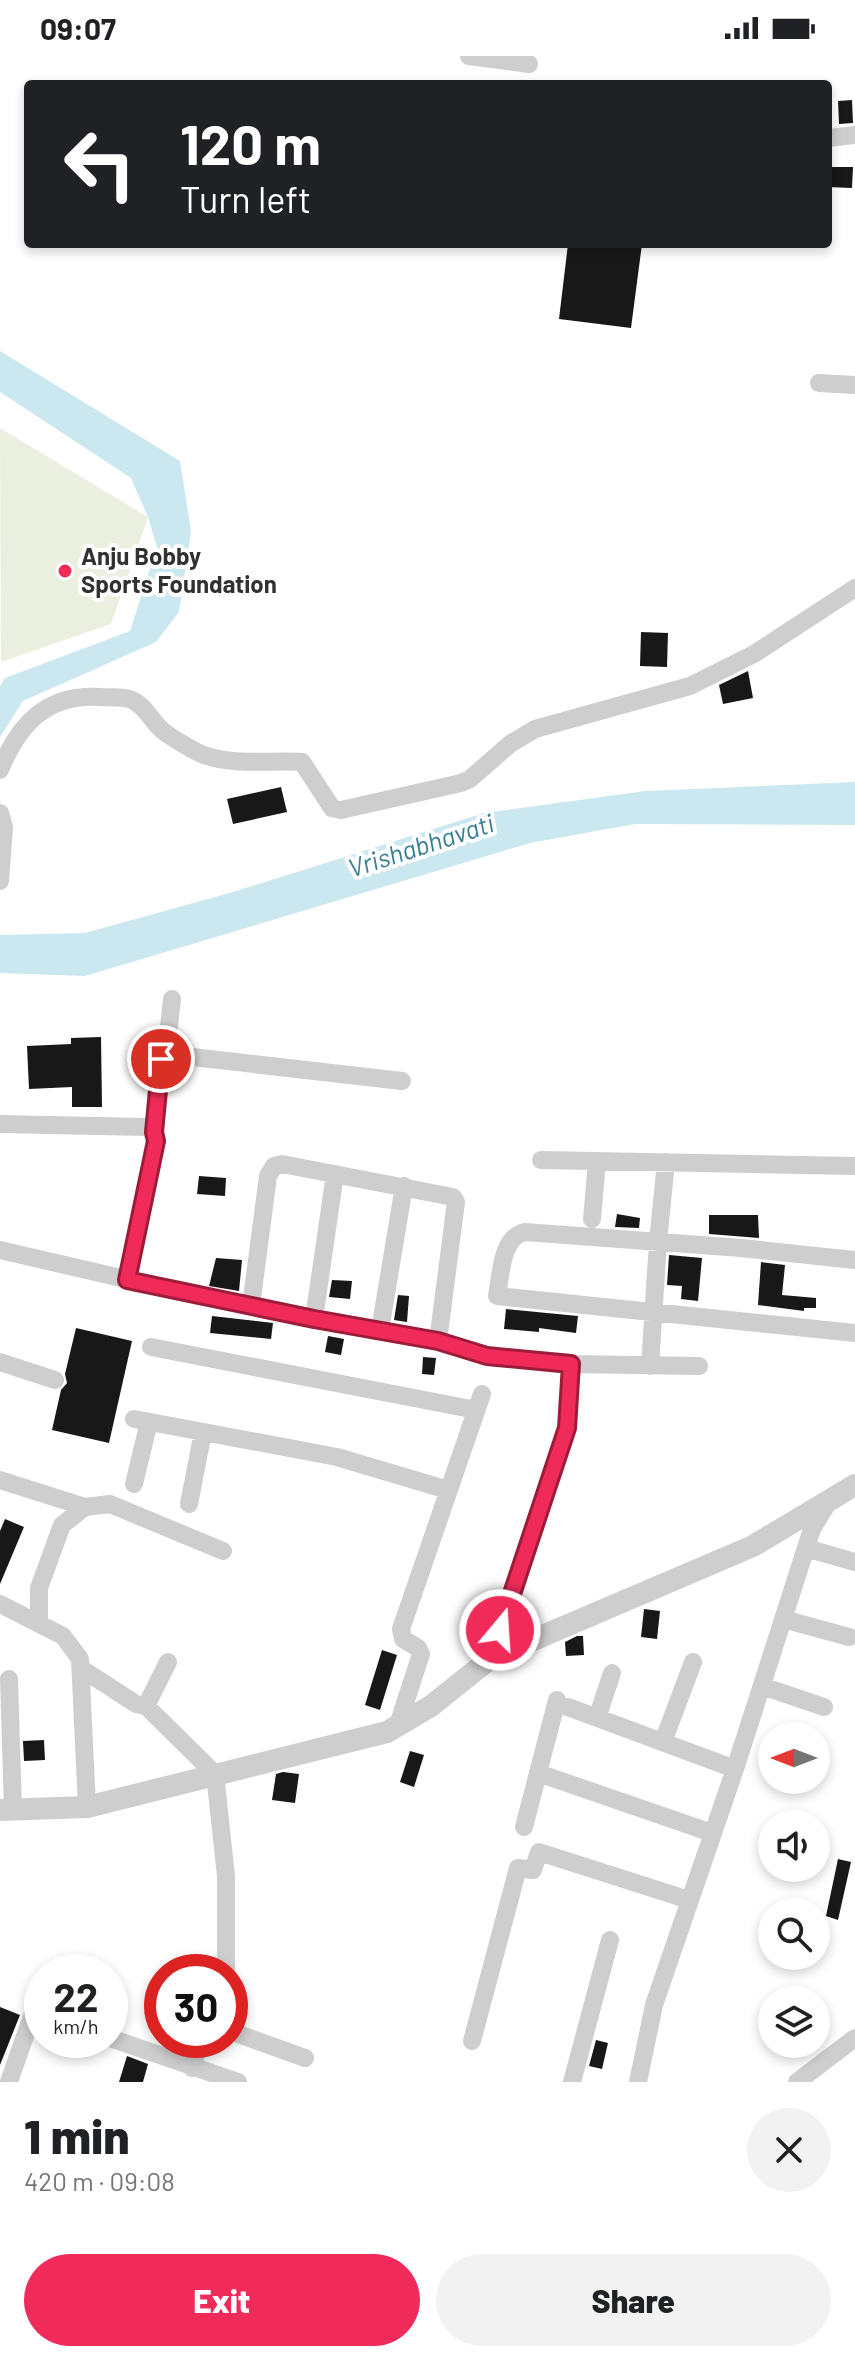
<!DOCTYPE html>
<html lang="en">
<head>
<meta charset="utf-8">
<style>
  :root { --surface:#fff; --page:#f2f2f2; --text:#202124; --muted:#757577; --accent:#f12b59 }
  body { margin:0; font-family:Barlow,sans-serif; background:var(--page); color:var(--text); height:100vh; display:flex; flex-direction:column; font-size:30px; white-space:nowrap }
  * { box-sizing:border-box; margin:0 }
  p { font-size:26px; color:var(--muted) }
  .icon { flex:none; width:44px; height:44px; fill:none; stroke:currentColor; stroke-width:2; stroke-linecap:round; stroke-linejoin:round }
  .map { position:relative; height:2026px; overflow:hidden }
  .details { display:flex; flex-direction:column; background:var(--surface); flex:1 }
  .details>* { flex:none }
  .hud { position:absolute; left:24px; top:24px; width:808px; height:168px; border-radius:8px; box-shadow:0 4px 12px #0003; background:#202124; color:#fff; overflow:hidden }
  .needle { width:52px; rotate:270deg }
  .tools { position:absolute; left:758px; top:1666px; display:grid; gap:16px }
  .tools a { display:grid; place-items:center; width:72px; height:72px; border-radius:50%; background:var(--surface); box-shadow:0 4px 12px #0003; font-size:40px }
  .speed { position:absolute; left:24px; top:1898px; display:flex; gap:16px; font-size:40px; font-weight:700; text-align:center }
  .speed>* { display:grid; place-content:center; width:104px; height:104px; border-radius:50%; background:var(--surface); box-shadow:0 4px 12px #0003; line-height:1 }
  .speed small { font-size:20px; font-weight:400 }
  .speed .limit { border:12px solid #d22; background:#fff; color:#111 }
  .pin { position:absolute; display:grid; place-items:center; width:68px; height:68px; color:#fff; margin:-34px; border:4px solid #fff; border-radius:50%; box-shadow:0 2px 8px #0007 }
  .me { position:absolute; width:88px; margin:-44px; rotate:18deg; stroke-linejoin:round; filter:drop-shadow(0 0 6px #0008) }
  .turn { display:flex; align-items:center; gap:28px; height:168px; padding:0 24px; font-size:36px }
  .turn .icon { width:104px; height:104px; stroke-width:2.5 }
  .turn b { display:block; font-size:56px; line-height:68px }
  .round { display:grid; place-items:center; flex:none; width:84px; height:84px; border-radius:42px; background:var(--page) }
  .headline { display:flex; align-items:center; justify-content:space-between; height:136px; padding:0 24px }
  h1 { font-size:48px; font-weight:800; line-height:60px }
  .primary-button { display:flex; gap:16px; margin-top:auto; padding:16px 24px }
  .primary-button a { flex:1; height:92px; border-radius:48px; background:var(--accent); color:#fff; font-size:32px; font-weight:800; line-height:92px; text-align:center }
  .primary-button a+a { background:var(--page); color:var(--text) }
  .status { display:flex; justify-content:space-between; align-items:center; height:56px; padding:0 40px; background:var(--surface); direction:ltr }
  .status svg { height:22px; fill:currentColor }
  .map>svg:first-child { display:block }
</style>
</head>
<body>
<div class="status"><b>09:07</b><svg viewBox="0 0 49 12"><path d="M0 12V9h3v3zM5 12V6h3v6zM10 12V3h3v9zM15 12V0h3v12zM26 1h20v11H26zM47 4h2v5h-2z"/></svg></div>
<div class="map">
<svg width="855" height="2026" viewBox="0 0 855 2026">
  <rect width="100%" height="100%" fill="#fff"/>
  <path fill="#eaefdf" d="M0,372l148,89 -37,107 -110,38z"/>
  <path fill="#cbe7ef" d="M0,295l180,110 11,70 -12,81 -23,30 -133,59 -23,36v-51l5,-8 125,-47 27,-84 -9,-30 -17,-39 -131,-86z
    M855,726v43l-220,-1 -105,19 -445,133 -85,-3v-38l85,-2 148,-41 251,-79 161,-22z"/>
  <path fill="#181818" d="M852,44l1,23 -14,1 -1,-23z
    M828,111h25l-1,21 -24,-1z
    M568,188h74l-11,84 -72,-9z
    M641,576l27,1 -1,34 -27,-1z
    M748,615l5,27 -30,6 -4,-19z
    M281,731l6,25 -54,12 -6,-25z
    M101,981l1,70h-30v-20l-43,2 -2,-43 44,-2v-6z
    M199,1120l27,2 -1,18 -28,-2z
    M617,1158l23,4 -1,10 -24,-1z
    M709,1159h49l1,23 -50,-4z
    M669,1199l33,3 -4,43 -17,-2 1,-13 -15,-1z
    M216,1202l26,2 -3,31 -30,-5z
    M761,1206l24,3 -3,30 34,3v10h-12v3l-46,-6z
    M332,1224l20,1 -2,18 -21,-2z
    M398,1239l11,1 -2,26 -13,-2z
    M506,1253l72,7 -2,17 -37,-5v4l-35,-3z
    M212,1260l61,7 -2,16 -61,-6z
    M76,1272l56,13 -23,102 -57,-13 9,-40 6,-7 -2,-9z
    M328,1280l16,3 -3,16 -16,-3z
    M423,1301l13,1 -2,17 -12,-1z
    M5,1463l19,8 -24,57v-53z
    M644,1553l16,2 -3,28 -16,-2z
    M577,1580h6l1,19 -18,1 -1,-14z
    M382,1594l15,5 -17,55 -15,-5z
    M44,1684l1,20 -21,1 -1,-20z
    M410,1695l14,4 -10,32 -14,-5z
    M283,1716l16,2 -4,29 -23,-3 4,-26z
    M838,1803l13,3 -13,58 -12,-4z
    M0,1951l20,8 -20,50z
    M596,1984l12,3 -6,26 -13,-3z
    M127,2000l21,8 -5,18h-24z"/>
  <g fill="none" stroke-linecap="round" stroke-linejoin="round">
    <path stroke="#cecece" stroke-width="18" d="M469,0l60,8
      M828,82l27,-3
      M819,327l36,2
      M0,714c19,-47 48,-77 101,-73 10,1 22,-1 31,3 15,7 18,20 30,30 5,5 35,23 42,25 31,11 66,5 98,7l30,46 9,2 120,-27 9,-4 40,-35 25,-15 155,-43 64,-32 101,-66
      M0,757l4,14 -4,54
      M166,998l6,-55
      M0,1068l146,3 8,5 2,9 -29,139
      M154,1076l7,-73 5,-5 236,27
      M541,1104l314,6
      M592,1163l5,-58
      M0,1194l199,46 239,45 49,15 84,8 -4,64 -76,230
      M855,1204l-114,-12 -216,-16c-24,5 -24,43 -28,64l358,37
      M251,1250l17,-130 6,-10 8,-2 171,33 3,5 -18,139
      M314,1263l21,-145
      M380,1274l24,-144
      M151,1291l325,63
      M0,1306l55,18
      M571,1308l128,2
      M650,1310l8,-124 8,-80
      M134,1363l203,38 111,33
      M0,1424l85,27 25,-3 113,47
      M134,1428l15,-62
      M189,1448l14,-72
      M806,1492l49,14
      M0,1548l63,32 17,23 7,148
      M783,1563l66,18
      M39,1568v-36l23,-63 23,-18
      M82,1613l54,35 10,2 22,-44
      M9,1623l4,130
      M762,1630l62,21
      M146,1650l69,68 11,102v96
      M568,1651l167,62
      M597,1662l15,-45
      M398,1669l23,-71 -3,-6 -15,-9 -2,-10 81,-235
      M663,1686l30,-80
      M538,1717l174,60
      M524,1771l33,-127
      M230,1975l75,27
      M110,1982l128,44
      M472,1985l46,-173 15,2 6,-18 150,48
      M192,2012l9,-28
      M9,2026l25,-72 8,3
      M572,2026l38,-142
      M638,2026l16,-77 81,-236 77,-240 17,-28
      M797,2026l58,-44"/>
    <path stroke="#cecece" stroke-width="22" d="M0,1754l87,-3 300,-75 44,-26 60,-48 262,-112 102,-61"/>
  </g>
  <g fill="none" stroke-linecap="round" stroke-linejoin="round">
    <g stroke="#9d1c3a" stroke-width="20">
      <path id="route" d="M161,1003l-7,73 2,9 -29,139 187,39 124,22 49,15 84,8 -4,64 -67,202"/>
    </g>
    <use href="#route" stroke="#f12b59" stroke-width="14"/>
  </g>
  <circle fill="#f12b59" stroke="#fff" stroke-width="3" cx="65" cy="515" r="8"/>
  <g text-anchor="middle" stroke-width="8" stroke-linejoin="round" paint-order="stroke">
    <g font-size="24" font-weight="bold" fill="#313131" stroke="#fff" text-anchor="start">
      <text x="81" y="509">Anju Bobby<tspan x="81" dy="28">Sports Foundation</tspan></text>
    </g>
    <g font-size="26" font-style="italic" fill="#377e93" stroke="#fff">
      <text transform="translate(421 790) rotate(-18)" y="9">Vrishabhavati</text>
    </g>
  </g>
</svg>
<div class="tools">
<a><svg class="needle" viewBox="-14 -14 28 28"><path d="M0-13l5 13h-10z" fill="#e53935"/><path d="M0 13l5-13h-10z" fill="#757577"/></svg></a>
<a><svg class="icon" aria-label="sound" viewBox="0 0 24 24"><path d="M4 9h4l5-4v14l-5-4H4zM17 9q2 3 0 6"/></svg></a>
<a><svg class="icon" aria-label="search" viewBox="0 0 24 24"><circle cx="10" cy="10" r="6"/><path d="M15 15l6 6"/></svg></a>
<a><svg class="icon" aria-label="layers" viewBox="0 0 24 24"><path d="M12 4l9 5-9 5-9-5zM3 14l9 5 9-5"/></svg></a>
</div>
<div class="speed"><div>22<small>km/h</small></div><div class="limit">30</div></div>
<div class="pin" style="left:161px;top:1003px;background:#d93025"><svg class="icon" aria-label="arrive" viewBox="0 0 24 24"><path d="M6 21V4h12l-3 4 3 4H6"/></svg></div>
<svg class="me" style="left:500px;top:1574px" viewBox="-20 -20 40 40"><circle r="17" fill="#f12b59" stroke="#fff" stroke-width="3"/><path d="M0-11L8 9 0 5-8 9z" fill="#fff"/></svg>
<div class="hud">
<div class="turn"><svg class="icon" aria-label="left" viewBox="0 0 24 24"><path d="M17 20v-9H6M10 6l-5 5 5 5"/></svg><div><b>120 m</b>Turn left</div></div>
</div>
</div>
<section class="details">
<div class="headline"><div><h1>1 min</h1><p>420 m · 09:08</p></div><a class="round"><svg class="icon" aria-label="close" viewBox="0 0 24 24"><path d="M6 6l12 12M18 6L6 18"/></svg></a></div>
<div class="primary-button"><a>Exit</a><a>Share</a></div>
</section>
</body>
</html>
